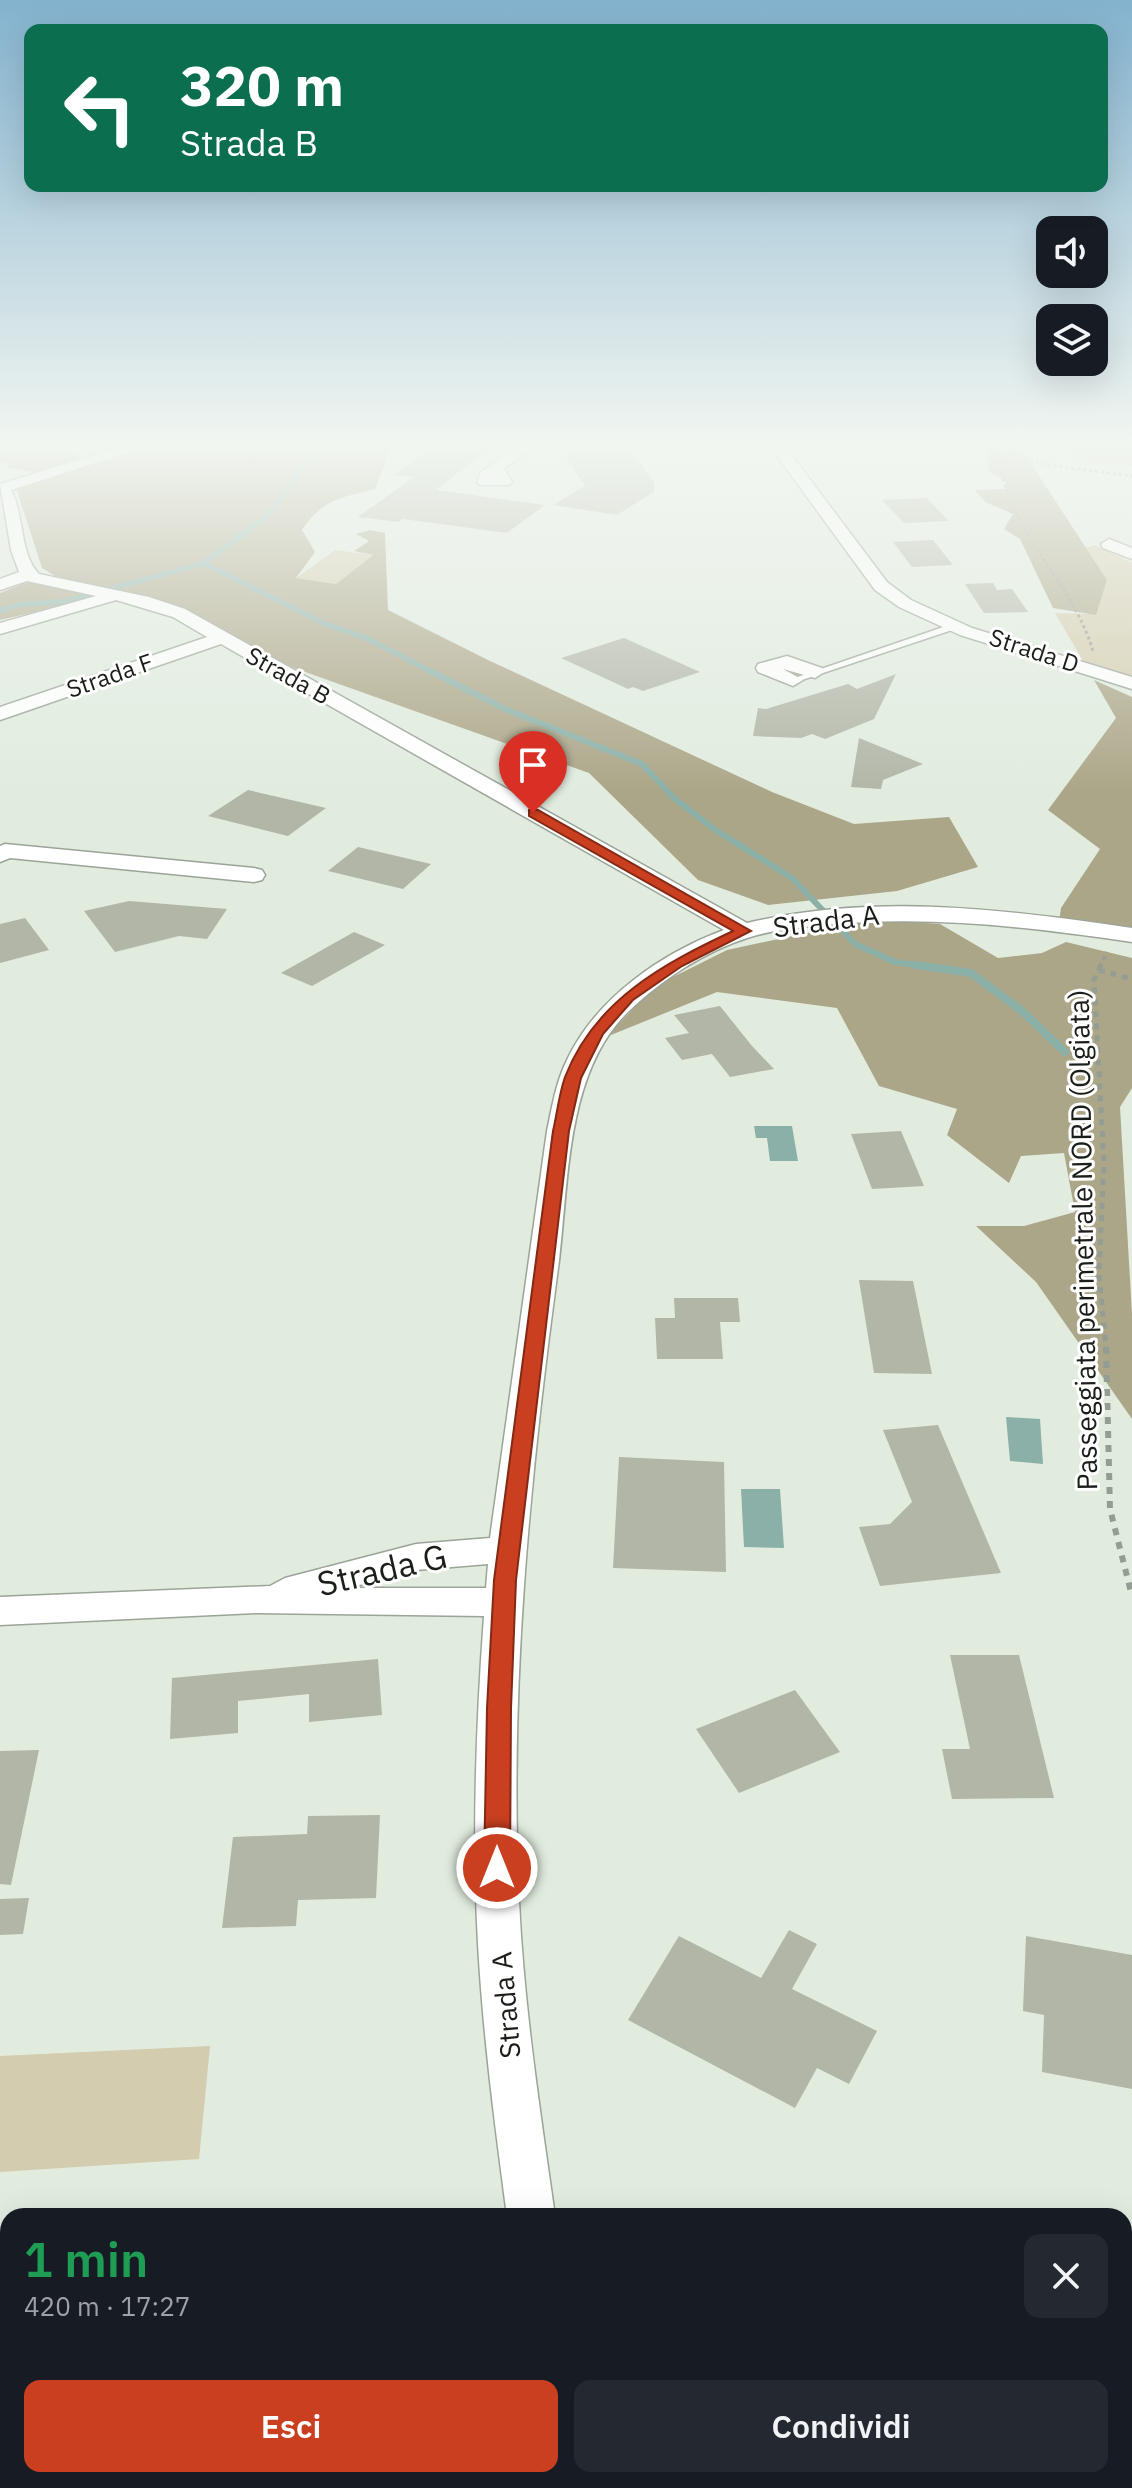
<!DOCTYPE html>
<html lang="it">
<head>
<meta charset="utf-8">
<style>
  :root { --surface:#171b24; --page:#242831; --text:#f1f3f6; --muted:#9ea1a6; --accent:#c93f1f }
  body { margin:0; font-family:"IBM Plex Sans",sans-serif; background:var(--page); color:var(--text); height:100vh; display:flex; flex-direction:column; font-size:30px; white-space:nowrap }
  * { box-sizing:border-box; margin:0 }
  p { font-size:26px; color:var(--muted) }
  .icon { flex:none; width:44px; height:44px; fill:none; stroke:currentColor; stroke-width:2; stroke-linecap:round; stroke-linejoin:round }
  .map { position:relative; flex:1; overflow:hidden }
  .sheet { position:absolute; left:0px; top:2208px; width:1132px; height:280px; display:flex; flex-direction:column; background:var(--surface); border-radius:24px 24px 0 0; box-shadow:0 8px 32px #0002 }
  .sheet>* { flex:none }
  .top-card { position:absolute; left:24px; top:24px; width:1084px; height:168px; border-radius:16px; box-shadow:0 8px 32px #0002; background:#0b6e4f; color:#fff; overflow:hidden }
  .buttons { position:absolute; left:1036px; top:216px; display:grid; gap:16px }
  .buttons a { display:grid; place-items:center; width:72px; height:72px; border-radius:16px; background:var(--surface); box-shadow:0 8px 32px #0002; font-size:40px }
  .pin { position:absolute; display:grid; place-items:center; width:68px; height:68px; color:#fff; margin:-82px -34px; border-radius:50% 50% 50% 0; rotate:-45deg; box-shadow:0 0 8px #0007 }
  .pin .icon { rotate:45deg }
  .me { position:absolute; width:88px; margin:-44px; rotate:0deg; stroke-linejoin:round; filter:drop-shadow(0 0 6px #0008) }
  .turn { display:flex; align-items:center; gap:28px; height:168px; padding:0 24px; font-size:36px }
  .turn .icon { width:104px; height:104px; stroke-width:2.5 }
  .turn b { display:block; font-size:56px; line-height:68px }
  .round { display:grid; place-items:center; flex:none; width:84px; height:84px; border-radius:16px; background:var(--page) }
  .summary { display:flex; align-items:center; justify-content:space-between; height:136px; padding:0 24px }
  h1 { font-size:48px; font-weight:600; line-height:60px; color:#1e9e55 }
  .cta { display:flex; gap:16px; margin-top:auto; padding:16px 24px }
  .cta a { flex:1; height:92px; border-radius:16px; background:var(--accent); color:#fff; font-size:32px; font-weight:600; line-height:92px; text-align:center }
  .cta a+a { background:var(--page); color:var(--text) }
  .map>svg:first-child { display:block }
</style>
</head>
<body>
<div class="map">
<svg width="1132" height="2488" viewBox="0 0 1132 2488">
  <rect width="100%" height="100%" fill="#e1ecdf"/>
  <path fill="#d3ccae" d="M1132,445v21l-47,-3 -23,-17z
    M1095,545l37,18v115l-46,-12 -31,-53 41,1 11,-34 -21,-32z
    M335,550l38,5 -37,29 -40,-6z
    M210,2046l-11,113 -199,13v-116z"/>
  <path fill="#aca688" d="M40,445l51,14 -43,16 -39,-7 -3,-5h-6v-17z
    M156,445h237l-18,44c-35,9 -52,10 -73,41l13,22 -19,26 40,6 37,-29 -19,-4 15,-10 -13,-7 14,-4 15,3 3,77 100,50 284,132 82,32 95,-7 29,50 -81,24 -129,14 -70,-25 -109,-107 -295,-105 -128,-65 -47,-10 -119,27v-27l22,-9 35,-7 -15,-9 -26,-80z
    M986,445h28l14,14 79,121 -11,35 -43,-7 -33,-69 -16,-10 9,-15 -28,-12 -10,-12 31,-1 -1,-8 -16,-10z
    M1094,680l38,17v238l-73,-13 2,-14 39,-59 -52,-39 68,-92z
    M872,919l68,5 58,34 44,-5 24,-11 66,16v130l-12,19 12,207v105l-96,-137 -60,-56h48l51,-14 -11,-59 -43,3 -12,27 -62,-48 10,-26 -78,-23 -42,-78 -120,-16 -111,45 49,-51 72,-36z"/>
  <path fill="#8bb0a8" d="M754,1126h38l6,35h-28l-3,-23h-11z
    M1006,1417l34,2 3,45 -33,-3z
    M741,1489h39l4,59 -40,-1z"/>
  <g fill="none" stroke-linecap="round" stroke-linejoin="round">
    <path stroke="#8bb0a8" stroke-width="5" d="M204,563l119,60 43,15 68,35
      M0,610l18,-5 49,-4 137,-38 63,-47 52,-71"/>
    <path stroke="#8bb0a8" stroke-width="6" d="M430,671l75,38 137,55 32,34 40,31 78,49 63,66 40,18 35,5"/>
    <path stroke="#8bb0a8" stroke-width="8" d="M916,965l55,8 51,38 43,41"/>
  </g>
  <path fill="#b2b6a7" d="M434,445h59l-57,45 109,15 -38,28 -104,-14 -4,3 -41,-5 56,-40 -19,-2z
    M589,445h37l28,37v10l-37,23 -64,-10 32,-19 -19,-29z
    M927,498l22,23 -45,2 -22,-23z
    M933,540l20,25 -41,2 -19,-25z
    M993,583l4,7 15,-1 16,23 -44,1 -19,-29z
    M624,638l76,34 -57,19 -10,-4 -5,2 -67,-31z
    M896,674l-22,45 -49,20 -13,-5 -11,4 -48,-2 5,-28 8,1 82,-25 9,5z
    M859,738l64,26 -40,16 -2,9 -30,-2z
    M248,790l78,18 -38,28 -80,-20z
    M358,847l73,17 -28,25 -75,-18z
    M129,901l98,8 -20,30 -28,-3 -64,16 -31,-41z
    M25,918l24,32 -49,13v-39z
    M354,932l31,13 -73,41 -31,-13z
    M720,1006l32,40 22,23 -44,8 -18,-23 -30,6 -17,-22 24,-5 -15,-18z
    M901,1131l23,55 -52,3 -21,-55z
    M859,1280l54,1 19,93 -58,-1z
    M674,1298h64l2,24h-20l3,37h-66l-2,-41h20z
    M938,1425l63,148 -121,13 -21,-59 31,-3 22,-22 -29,-72z
    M619,1457l105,5 2,110 -113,-4z
    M950,1655h69l35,143 -102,1 -10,-50h28z
    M378,1659l4,56 -73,7v-28l-71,7v32l-68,6 2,-61z
    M795,1690l45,62 -101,41 -43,-64z
    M39,1750l-28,135 -11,-1v-133z
    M380,1815l-4,83 -78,2 -2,26 -74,2 11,-91 74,-3 1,-18z
    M29,1898l-6,36 -23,1v-36z
    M789,1930l28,14 -25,45 85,42 -28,53 -32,-16 -22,40 -167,-88 51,-84 82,42z
    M1026,1936l106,19v134l-90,-17 2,-57 -21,-4z"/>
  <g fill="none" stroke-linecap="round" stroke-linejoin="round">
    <g stroke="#9aa497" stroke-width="3">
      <path id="service" d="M955,623l4,3 -1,2 -162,54 -7,-2z"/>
    </g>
    <g stroke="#9aa497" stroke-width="3">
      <path id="minor" d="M128,445h24l-141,45c14,26 8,63 28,84l110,23 36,12 562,314c127,-30 258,-14 385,5v14c-102,-15 -204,-27 -307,-17 -26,2 -53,5 -78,13 -43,14 -86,42 -119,74 -62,60 -59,168 -69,249 -29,213 -50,425 -40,640 5,106 21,210 36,315h-48c-12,-90 -24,-181 -29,-272 -6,-109 -2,-220 6,-328l-228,-3 -256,12v-28l270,-11 15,-8 131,-34 74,-6 57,-407c5,-24 9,-49 20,-71 29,-62 95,-107 157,-130l-503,-286 -221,76v-13l207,-70 -34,-20 -57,-17 -116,34v-11l96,-27 -69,-15 -27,9v-11l19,-7 -8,-22 -11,-66zM488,1564l-2,24h-138l68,-18z
        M518,445h17l-31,24 8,13 -3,3h-29l-3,-3 4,-10z
        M769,445h15l103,137 24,18 61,28 160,49v12l-172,-54 -61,-28 -24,-17z
        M1109,539l23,9v11l-29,-11 -2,-4z
        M787,656l35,12 2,4 -9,6 -32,-9 20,11 -10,6 -35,-14 -2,-4 2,-4z
        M5,844l249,24 8,2 3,5 -3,5 -8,2 -244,-24 -10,4v-16z
        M545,2480h54l1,8h-54z"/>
    </g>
    <path stroke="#949d93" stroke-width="3" stroke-dasharray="3 3" stroke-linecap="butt" d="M991,445l51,19 90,12
      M998,449c4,77 74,130 95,202"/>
    <path stroke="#949d93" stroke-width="4" stroke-dasharray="4 4" stroke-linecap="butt" d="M1100,967l7,-15"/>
    <path stroke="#949d93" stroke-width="5" stroke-dasharray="6 6" stroke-linecap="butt" d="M1101,965l-7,15 10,184 -5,108 7,77
      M1099,970l33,9"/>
    <path stroke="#949d93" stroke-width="6" stroke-dasharray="7 7" stroke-linecap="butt" d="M1106,1347l4,162 22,87"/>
    <use href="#service" fill="#fff" fill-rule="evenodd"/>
    <use href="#minor" fill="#fff" fill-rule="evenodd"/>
  </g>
  <linearGradient id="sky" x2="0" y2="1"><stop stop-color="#83b2ce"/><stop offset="0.56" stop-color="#f2f6f1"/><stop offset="1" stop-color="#f2f6f1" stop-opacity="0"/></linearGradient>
  <rect width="1132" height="794" fill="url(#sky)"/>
  <path fill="#c93f1f" stroke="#832914" stroke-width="2" d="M529,810h9l213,121 -69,35 -49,34 -30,34 -22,44 -12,53 -53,449 -5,128 -1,160 -4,8 -9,3 -9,-3 -4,-8 3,-160 7,-128 59,-449c4,-17 6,-37 12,-54 30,-77 98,-113 168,-146l-204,-115z"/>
  <g text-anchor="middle" stroke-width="6" stroke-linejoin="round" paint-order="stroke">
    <g font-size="24" fill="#1a1e19" stroke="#fff">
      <text transform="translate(1034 651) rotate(18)" y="8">Strada D</text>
      <text transform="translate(110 676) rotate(-19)" y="8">Strada F</text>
      <text transform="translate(288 676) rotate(29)" y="8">Strada B</text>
    </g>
    <g font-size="28" fill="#1a1e19" stroke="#fff">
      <text transform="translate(826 921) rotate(-7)" y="10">Strada A</text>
      <text transform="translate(1083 1240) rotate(-91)" y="10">Passeggiata perimetrale NORD (Olgiata)</text>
      <text transform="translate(506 2005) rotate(-95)" y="10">Strada A</text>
    </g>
    <g font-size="34" fill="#1a1e19" stroke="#fff">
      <text transform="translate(382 1570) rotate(-13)" y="12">Strada G</text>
    </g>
  </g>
</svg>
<div class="buttons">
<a><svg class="icon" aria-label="sound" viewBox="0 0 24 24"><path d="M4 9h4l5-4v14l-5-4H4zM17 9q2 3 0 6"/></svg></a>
<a><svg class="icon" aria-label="layers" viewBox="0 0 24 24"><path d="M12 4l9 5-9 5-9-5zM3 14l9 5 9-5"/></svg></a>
</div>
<div class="pin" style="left:533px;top:813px;background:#d93025"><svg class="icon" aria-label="arrive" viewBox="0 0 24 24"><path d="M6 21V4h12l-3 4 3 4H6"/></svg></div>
<svg class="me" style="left:497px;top:1868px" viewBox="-20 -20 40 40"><circle r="17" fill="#c93f1f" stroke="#fff" stroke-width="3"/><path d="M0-11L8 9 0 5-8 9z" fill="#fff"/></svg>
<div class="top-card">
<div class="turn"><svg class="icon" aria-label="left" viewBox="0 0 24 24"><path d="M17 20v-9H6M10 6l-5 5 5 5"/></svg><div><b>320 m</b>Strada B</div></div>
</div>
<section class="sheet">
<div class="summary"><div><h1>1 min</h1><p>420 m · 17:27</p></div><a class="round"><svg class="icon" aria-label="close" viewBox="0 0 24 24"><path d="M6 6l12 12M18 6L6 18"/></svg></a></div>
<div class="cta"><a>Esci</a><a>Condividi</a></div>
</section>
</div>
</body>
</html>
